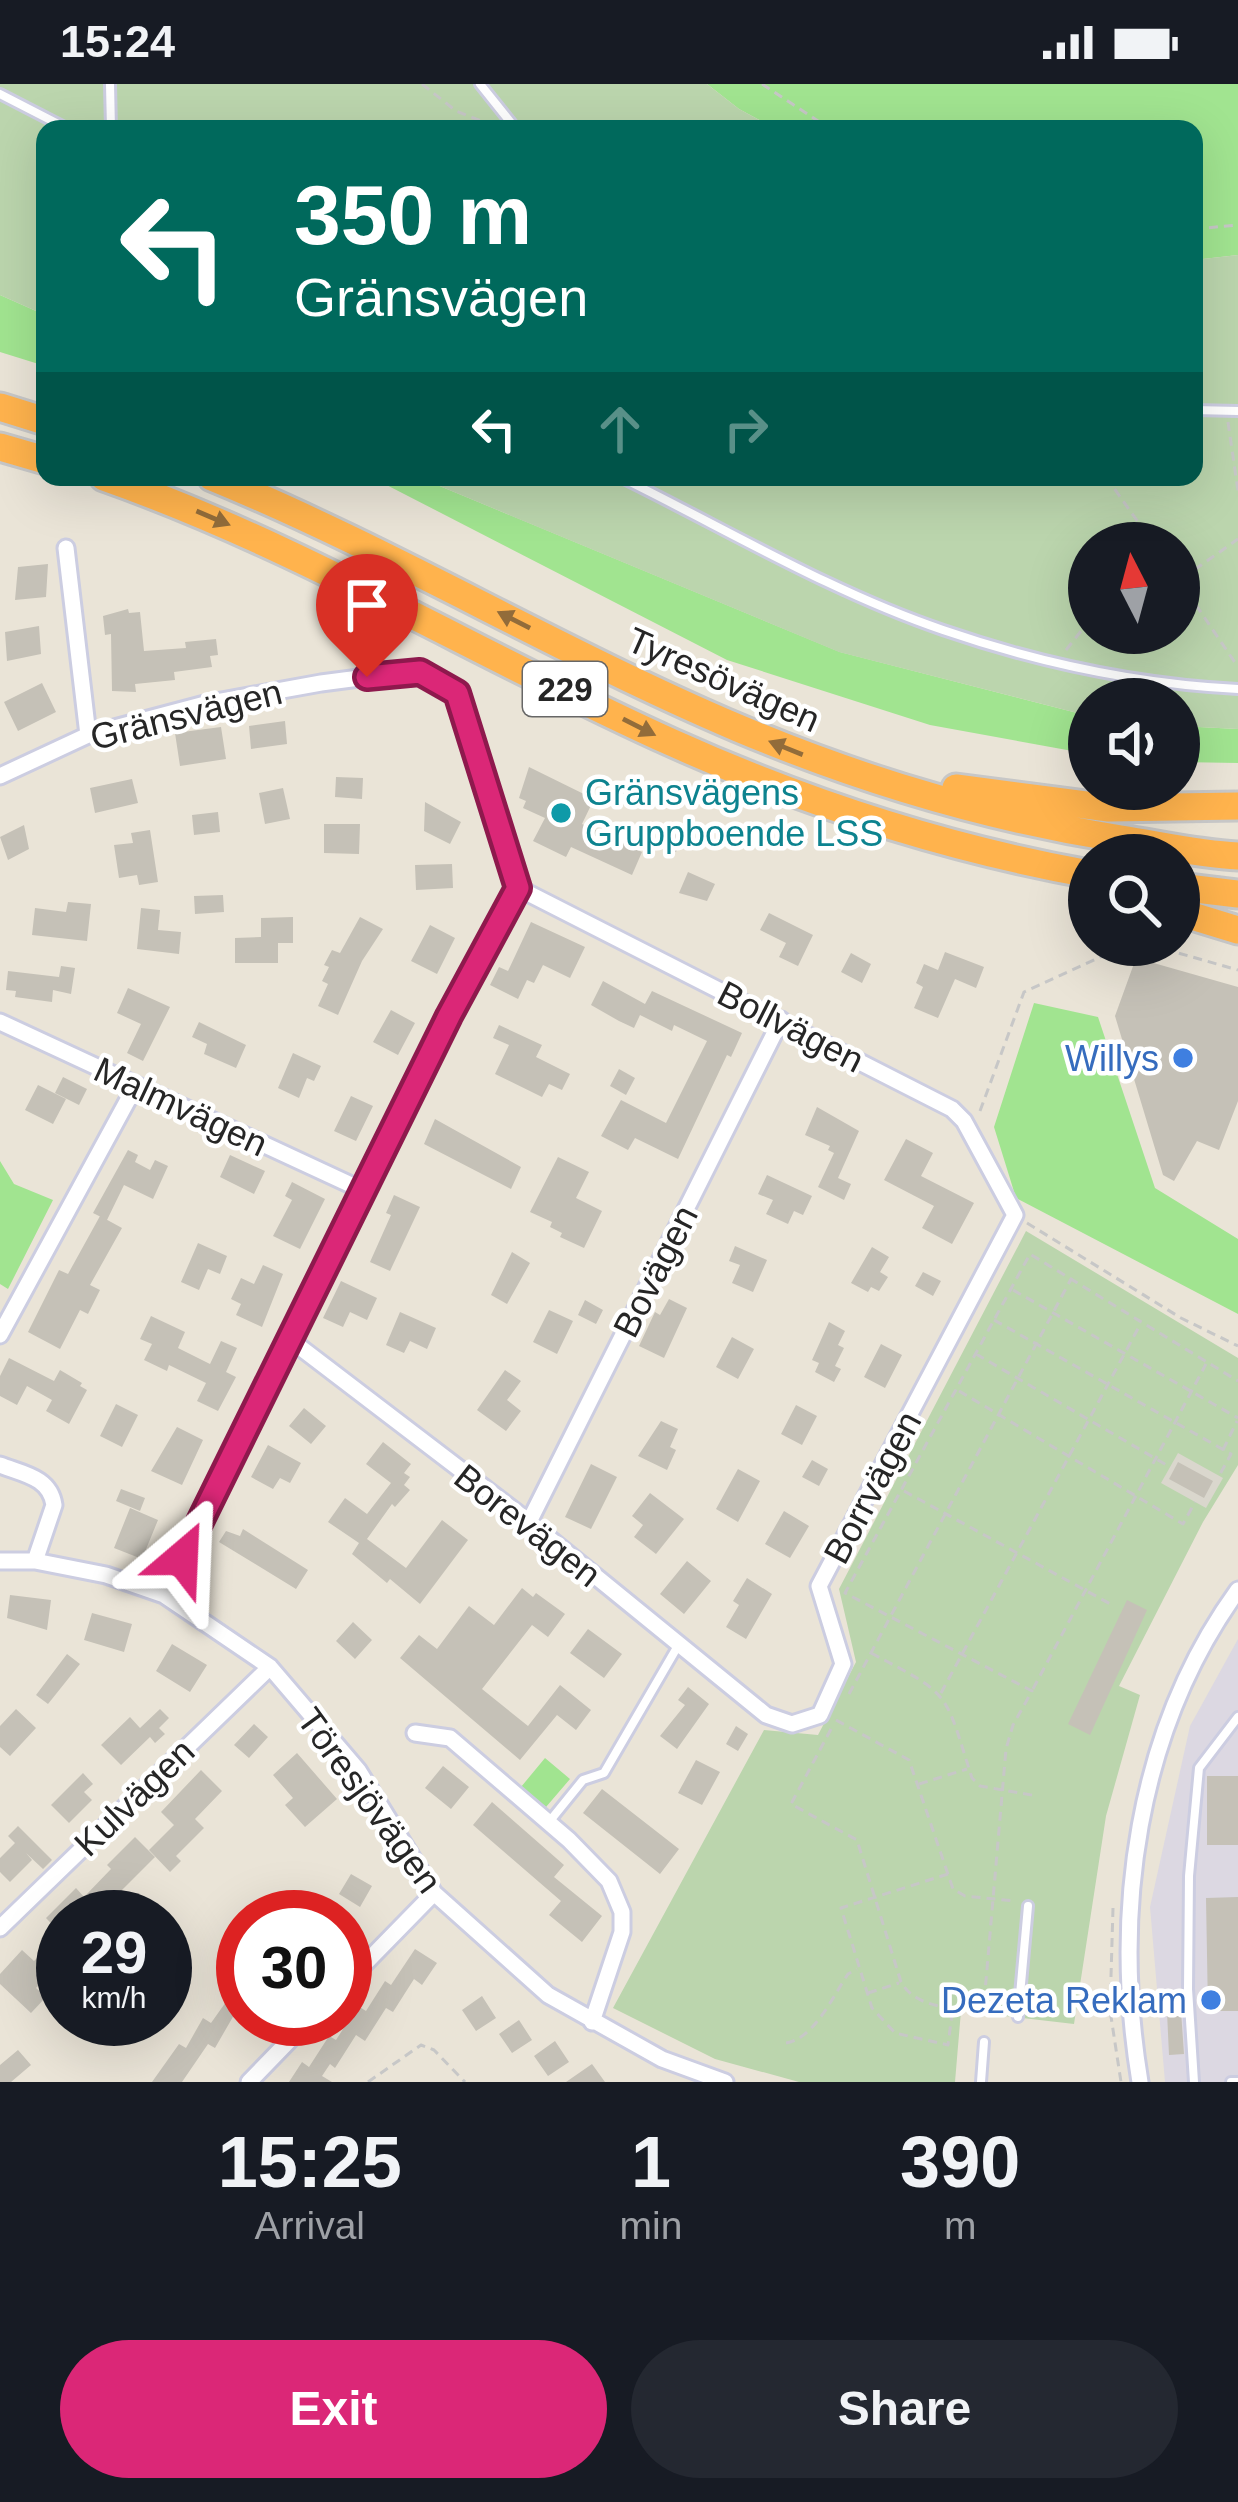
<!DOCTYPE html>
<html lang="en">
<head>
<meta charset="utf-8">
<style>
  :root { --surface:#171b24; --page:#242831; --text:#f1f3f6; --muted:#9ea1a6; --accent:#db2777 }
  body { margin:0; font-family:Arial,sans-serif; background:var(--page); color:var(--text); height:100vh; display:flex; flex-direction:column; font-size:45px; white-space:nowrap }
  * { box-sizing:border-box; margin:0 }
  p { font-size:39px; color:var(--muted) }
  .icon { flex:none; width:66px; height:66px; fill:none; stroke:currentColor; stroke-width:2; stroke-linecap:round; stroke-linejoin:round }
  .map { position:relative; height:1998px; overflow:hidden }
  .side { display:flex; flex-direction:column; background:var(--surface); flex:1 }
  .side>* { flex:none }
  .guide { position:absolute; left:36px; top:36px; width:1167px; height:366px; border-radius:24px; box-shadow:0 12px 48px #0002; background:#00695c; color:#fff; overflow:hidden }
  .needle { width:78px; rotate:354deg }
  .controls { position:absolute; left:1068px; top:438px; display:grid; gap:24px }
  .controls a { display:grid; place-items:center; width:132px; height:132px; border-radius:50%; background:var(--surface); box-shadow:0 12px 48px #0002; font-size:60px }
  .speed { position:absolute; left:36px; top:1806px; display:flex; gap:24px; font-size:60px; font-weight:700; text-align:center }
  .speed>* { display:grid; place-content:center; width:156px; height:156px; border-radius:50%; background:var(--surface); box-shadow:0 12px 48px #0002; line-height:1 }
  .speed small { font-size:30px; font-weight:400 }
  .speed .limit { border:18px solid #d22; background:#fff; color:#111 }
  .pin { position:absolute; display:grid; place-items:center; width:102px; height:102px; color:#fff; margin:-123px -51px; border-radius:50% 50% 50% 0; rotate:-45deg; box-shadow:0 0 12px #0007 }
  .pin .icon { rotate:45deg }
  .me { position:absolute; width:132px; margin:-66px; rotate:26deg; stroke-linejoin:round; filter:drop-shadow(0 0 9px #0008) }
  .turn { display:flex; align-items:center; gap:42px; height:252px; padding:0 60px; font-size:54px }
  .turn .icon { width:156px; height:156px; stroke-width:2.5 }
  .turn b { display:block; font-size:84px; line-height:102px }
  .lanes { display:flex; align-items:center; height:114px; padding:0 60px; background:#0003; justify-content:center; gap:60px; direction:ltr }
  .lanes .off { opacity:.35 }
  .eta { display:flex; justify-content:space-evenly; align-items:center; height:204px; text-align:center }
  .eta b { font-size:72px; font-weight:800; line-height:84px }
  .button { display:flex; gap:24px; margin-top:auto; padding:24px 60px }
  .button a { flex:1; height:138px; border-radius:72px; background:var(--accent); color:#fff; font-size:48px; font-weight:800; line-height:138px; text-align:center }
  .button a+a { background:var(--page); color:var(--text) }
  .status { display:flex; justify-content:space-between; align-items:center; height:84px; padding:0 60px; background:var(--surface); direction:ltr }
  .status svg { height:33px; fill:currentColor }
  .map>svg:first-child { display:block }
</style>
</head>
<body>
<div class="status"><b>15:24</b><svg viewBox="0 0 49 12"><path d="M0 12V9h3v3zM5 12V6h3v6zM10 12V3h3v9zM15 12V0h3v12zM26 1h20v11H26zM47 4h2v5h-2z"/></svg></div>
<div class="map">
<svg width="1238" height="1998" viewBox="0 0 1238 1998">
  <rect width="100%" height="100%" fill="#eae4d7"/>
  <path fill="#dcd8e2" d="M1238,1555v443h-73l-15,-175 40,-181z"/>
  <path fill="#a1e490" d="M707,0h531v171l-44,5v-131h-418l-37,-20z
    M0,211l45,20v51l-45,-14z
    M371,393h47l422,175 249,64v38l-159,-29 -203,-65z
    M1179,642l59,3v34l-59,-1z
    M1034,919l64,14 57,171 83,51v75l-222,-116 -22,-71z
    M0,1077l14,23 39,16 -45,89 -8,-5z
    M545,1674l25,21 -24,28 -25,-20z"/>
  <path fill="#bbd5ad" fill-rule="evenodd" d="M0,0h707l32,25 37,20h-731v186l-45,-20z
    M1238,171v474l-59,-3v-27h-90v17l-250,-64 -421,-175h776v-217zM1089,459h90v90h-90z
    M1026,1147l212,127v107l-35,57 -84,164 21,9 -34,121 -32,208 -113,-13 -6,71h-156l-84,-23 -102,-51 151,-278 54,5 38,-73 -17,-73z"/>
  <path fill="#dad7cd" d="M1178,1369l45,25 -17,30 -45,-25z"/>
  <path fill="#c5c1b7" d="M48,480l-2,33 -31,3 3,-33z
    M128,525l1,4 11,-1 4,39 42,-3 -1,-6 31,-3 2,16 -8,1 2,11 -38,5 1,8 -40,4 1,8 -24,-1 -1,-57 -6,1 -2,-19z
    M39,542l2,28 -34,7 -2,-29z
    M42,599l14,29 -38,19 -14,-29z
    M285,637l2,23 -36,5 -2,-23z
    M221,643l5,32 -46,7 -5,-33z
    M529,683l65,32 -12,25 60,28 -10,23 -61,-28 -5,10 -33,-16 12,-23 -22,-10 3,-7 -7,-3z
    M336,693l27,1 -1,21 -27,-2z
    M132,695l6,24 -43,10 -5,-25z
    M283,704l7,31 -25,5 -6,-31z
    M425,718l36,20 -11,22 -26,-13z
    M218,728l2,20 -26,3 -2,-20z
    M324,740h36l-1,30 -35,-1z
    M24,741l5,24 -21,11 -8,-23z
    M670,741l15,7 -9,20 -16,-7z
    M150,746l8,52 -19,3 -2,-10 -18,3 -5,-33 19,-2 -2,-10z
    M452,780l1,24 -37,2 -1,-25z
    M688,788l27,12 -8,17 -28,-8z
    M223,811l1,17 -29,2 -1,-18z
    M68,818l23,2 -4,37 -55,-6 3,-27 31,4z
    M141,824l19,2 -2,20 23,2 -2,22 -42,-5z
    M769,829l44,22 -15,31 -19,-9 7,-14 -26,-13z
    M293,833v26h-15v20h-43v-25l26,-1v-19z
    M360,833l23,12 -21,32 -24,54 -20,-9 10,-22 -6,-3 7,-14 -5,-2 8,-15 8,3z
    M531,838l54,25 -15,31 -27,-13 -9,18 -7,-3 -9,19 -28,-14 9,-18 9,4z
    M430,841l25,13 -18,36 -26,-13z
    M945,868l39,15 -8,21 -21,-9 -17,39 -24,-10 9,-21 -7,-4 8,-19 14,6z
    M851,869l20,11 -9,19 -21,-11z
    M1136,874l102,29v114l-19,49 -22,-9 -23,40 -11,-6 -48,-159z
    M61,882l14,2 -4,26 -18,-4 -1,12 -37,-5 1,-6 -10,-1 2,-19 51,6z
    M603,897l42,23 7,-13 90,42 -11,24 -4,-2 -49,104 -43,-21 -7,12 -27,-14 20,-36 45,23 41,-82 -33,-16 -2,6 -32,-16 -6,13 -15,-7 -28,-16z
    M128,904l42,19 -27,54 -16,-8 14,-29 -24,-11z
    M391,926l24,13 -17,32 -25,-13z
    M199,938l47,23 -10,23 -32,-14 3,-10 -15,-7z
    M499,941l43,20 -6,12 34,17 -8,16 -13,-6 -7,13 -47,-23 14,-29 -16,-7z
    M293,969l28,13 -7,15 -7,-3 -8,20 -21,-10z
    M619,985l16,9 -9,17 -16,-9z
    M63,993l24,12 -8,16 -24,-12z
    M38,1001l28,14 -13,25 -28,-14z
    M351,1012l22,10 -17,35 -22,-10z
    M817,1023l42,24 -21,47 13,6 -7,16 -26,-13 16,-34 -6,-3 2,-4 -25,-11z
    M435,1035l86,48 -10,22 -87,-45z
    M906,1055l27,14 -12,23 53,27 -22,41 -30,-16 12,-22 -50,-26z
    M128,1066l10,5 -3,7 15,8 5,-10 13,6 -15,33 -29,-14 -17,35 -14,-7z
    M230,1071l35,16 -11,23 -34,-17z
    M558,1073l31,15 -13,26 26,13 -18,37 -24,-11 2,-4 -12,-6 2,-5 -22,-10z
    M767,1091l45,21 -9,19 -9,-4 -6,13 -22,-10 7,-14 -15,-6z
    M292,1098l33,17 -25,50 -27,-13 19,-36 -7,-4z
    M394,1111l26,12 -30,64 -20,-9 21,-47 -5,-2z
    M100,1132l22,12 -32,57 10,5 -12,24 -8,-4 -20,39 -32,-17 31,-62 9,4z
    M198,1159l29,13 -7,18 -12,-5 -9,21 -18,-8z
    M735,1162l32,14 -14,32 -21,-9 8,-18 -11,-4z
    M872,1163l17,10 -9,15 8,5 -9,14 -8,-4 -3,5 -17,-9z
    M512,1168l18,11 -23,41 -16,-9z
    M263,1181l20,9 -21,53 -26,-12 5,-11 -10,-5 10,-21 13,6z
    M923,1188l18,9 -8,15 -18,-10z
    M341,1197l36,17 -10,22 -17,-8 -7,15 -20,-9z
    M669,1215l18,9 -23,50 -25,-12 16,-34 5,3z
    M585,1216l18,10 -7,14 -18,-9z
    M549,1226l24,11 -16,33 -24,-12z
    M400,1228l36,16 -9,21 -17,-8 -6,12 -18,-8z
    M151,1232l34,16 -7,16 32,16 11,-23 16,7 -11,24 10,5 -18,34 -21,-10 9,-18 -37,-18 -2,6 -23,-11 8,-16 -12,-5z
    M829,1238l16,9 -7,14 6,3 -9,18 6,3 -7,13 -19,-10 4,-9 -7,-3z
    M732,1253l22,12 -16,30 -22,-12z
    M881,1260l21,11 -17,33 -21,-11z
    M9,1274l45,23 6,-11 22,13 -2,3 7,4 -18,34 -23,-13 6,-11 -25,-14 -10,19 -17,-9v-20z
    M505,1286l16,11 -14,19 14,11 -15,20 -29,-21z
    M116,1320l22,11 -16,32 -22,-11z
    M796,1321l21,11 -15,29 -21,-11z
    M304,1324l22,18 -15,18 -22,-18z
    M661,1337l17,8 -8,18 6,3 -9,20 -29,-14z
    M177,1343l26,13 -21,45 -31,-14z
    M383,1358l28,22 -7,9 6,4 -6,8 6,5 -15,17 -3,-3 -25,35 39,29 36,-48 26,20 -48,64 -30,-25 -3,4 -35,-29 7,-11 -31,-21 17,-24 22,16 24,-31 -25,-19z
    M268,1361l33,18 -11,20 -10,-5 -7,11 -22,-12z
    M812,1376l16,9 -9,17 -17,-9z
    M1178,1378l35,19 -9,17 -35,-19z
    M591,1380l26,13 -26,52 -26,-12z
    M738,1385l22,12 -22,41 -22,-13z
    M121,1405l24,9 -5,13 -24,-10z
    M650,1409l34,26 -28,35 -22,-17 9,-12 -11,-9z
    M130,1424l28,12 -16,39 -28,-11z
    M784,1427l25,15 -19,32 -25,-14z
    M243,1445l65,41 -12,19 -77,-47 7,-11 14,5z
    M687,1477l24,20 -27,33 -24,-20z
    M747,1494l25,16 -26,45 -20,-12 13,-22 -6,-4z
    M522,1504l11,9 3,-4 29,21 -17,23 -16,-12 -50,64 46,37 32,-41 31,25 -15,20 -19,-15 -37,45 -120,-102 19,-23 18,14 32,-43 25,19z
    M10,1511l41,5 -4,30 -40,-12z
    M1127,1516l20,10 -57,125 -22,-11z
    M92,1529l40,11 -8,28 -40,-12z
    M353,1538l19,18 -17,19 -19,-18z
    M588,1545l34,25 -18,24 -34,-25z
    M172,1560l35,21 -17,27 -34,-21z
    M67,1570l13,10 -32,40 -12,-9z
    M688,1603l21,17 -32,45 -17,-13 25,-31 -7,-5z
    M16,1625l20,19 -26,28 -10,-9v-21z
    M160,1625l9,9 -10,10 6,6 -10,9 -5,-6 -29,28 -20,-20 29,-28 10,11z
    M254,1640l14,13 -19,21 -15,-13z
    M736,1642l12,8 -10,17 -12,-7z
    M297,1669l40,46 -32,28 -20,-22 8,-7 -20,-23z
    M696,1676l24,12 -18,33 -24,-12z
    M443,1682l26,21 -18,22 -26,-21z
    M201,1686l21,21 -27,28 9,9 -28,28 5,5 -11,11 -21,-22 25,-25 -13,-13z
    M83,1689l10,11 -9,8 8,8 -23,23 -18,-18z
    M1207,1692h31v69h-31z
    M602,1705l77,60 -19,25 -77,-61z
    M492,1718l72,63 -10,12 48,39 -20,26 -33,-27 12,-14 -88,-76z
    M18,1742l34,34 -9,9 -17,-16 6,7 -22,22 -10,-10v-14l15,-15 -7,-7z
    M135,1753l20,20 -41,41 5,4 -15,15 -10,-11 -11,11h-20v44l-27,27 10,9 -15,16 -31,-29v-10l22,-24 12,11 27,-27 -15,-16 30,-30 8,9 27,-28 -4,-4z
    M351,1790l21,12 -12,21 -21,-13z
    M1238,1813v114h-30l-2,-113z
    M415,1865l22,14 -15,22 -8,-6 -21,33 -7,-4 -21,33 -9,-6 -21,33 -5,-4 -8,12 10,6h-43l13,-20 7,5 20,-31 7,4 22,-34 8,5 19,-30 6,4z
    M243,1894v43l-9,-6 -19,33 -7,-4 -26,38h-30l27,-38 7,4 17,-30 8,5z
    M482,1912l14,22 -20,13 -14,-21z
    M1181,1927l3,43 -15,1 -2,-43z
    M519,1936l13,20 -20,13 -13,-19z
    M555,1957l14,21 -21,14 -14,-20z
    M18,1966l13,15 -20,17h-11v-17z
    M592,1980l13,18h-39z"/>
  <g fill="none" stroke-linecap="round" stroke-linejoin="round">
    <g stroke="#cccde1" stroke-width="14">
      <path id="lane" d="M110,0l1,45
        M480,0l36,45
        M0,10l68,35
        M1194,326l44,1
        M620,393c106,52 211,115 323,153 93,32 196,54 295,59
        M549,1738l34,-42 21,-7 75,-129
        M1018,1933l10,-111
        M981,1998l3,-40
        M1194,1998l-6,-93 1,-113 10,-108 39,-51
        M1231,1998h7"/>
    </g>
    <g stroke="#cccde1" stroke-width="21">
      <path id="street" d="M66,464l22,187
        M0,692l88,-41 117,-31 116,-21 92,-12 24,9 23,20 58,188 -105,199 -249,508
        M0,938l362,168
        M0,1251l136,-250
        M288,1254l241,184 237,193 26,9 28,-9 23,-51 -24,-78 196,-371 -51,-94 -12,-12 -434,-221
        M0,1381c23,9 50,12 54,40l-19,56
        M529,1438l252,-502
        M0,1477h35l71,14 58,20 106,72 88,103 76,123 114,102 114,64 63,23
        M415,1649l35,5 119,102 40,41 13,31v20l-30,90
        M0,1844l270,-261
        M345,1900l89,-91
        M249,1998l61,-63
        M1140,1998c-28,-169 -4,-351 98,-492"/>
    </g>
    <g stroke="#c7c7c7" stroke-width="33">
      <path id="highway" d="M0,323l45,14
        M0,363l45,13
        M104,393c199,70 377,180 569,266 133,60 273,105 416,131
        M212,393c180,74 347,175 526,251 123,52 250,90 383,111 39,6 78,15 117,17
        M956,704l153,20 129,-2
        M1179,803l59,7
        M1179,828l59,18"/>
    </g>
    <path stroke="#c7c7c7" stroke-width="3" stroke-dasharray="9 6" stroke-linecap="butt" d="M422,0l34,27 43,17
      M762,0l68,45
      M1194,145l44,-4
      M1228,338l10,69
      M1106,393l47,66
      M1179,483l18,1 41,-29
      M1179,496l59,87
      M1066,566l23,-29
      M1150,861l88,25
      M980,1027l44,-119 103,-47
      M1027,1139l154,95 57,28
      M1013,1206l225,128
      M994,1236l237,134 -12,22
      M976,1270l194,113
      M959,1307l224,133 12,-22
      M1223,1366l14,-29
      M904,1407l210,115
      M871,1569c82,43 73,38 101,125l8,8 57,10
      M1033,1605l173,-325
      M941,1609l199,-368
      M849,1610l222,-415
      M836,1636l73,40 44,129 12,7 50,5
      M831,1645l-40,75 66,36 44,142c18,32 69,26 103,28
      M919,1700l48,-15
      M948,1790l-107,34 31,100 23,25 53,12 5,-39
      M1113,1824l-3,102 11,72
      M868,1909l31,-10
      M983,1931l23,-266 7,-24 19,-34 -187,-98 185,-339 208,127
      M786,1959c28,-4 47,-47 62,-69l9,-5
      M368,1998l53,-37 13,5 31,32"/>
    <use href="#lane" stroke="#fff" stroke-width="8"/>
    <use href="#street" stroke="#fff" stroke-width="15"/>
    <use href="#highway" stroke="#ffb34d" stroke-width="27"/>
  </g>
  <defs><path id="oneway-solid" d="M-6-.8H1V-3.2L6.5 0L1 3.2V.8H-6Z" transform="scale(3)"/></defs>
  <g fill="#926c3a">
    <use href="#oneway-solid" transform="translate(213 434) rotate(23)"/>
    <use href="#oneway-solid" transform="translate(514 536) rotate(-153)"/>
    <use href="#oneway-solid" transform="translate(639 643) rotate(27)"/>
    <use href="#oneway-solid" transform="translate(786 664) rotate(-158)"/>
  </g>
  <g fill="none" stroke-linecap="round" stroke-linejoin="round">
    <g stroke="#8e194d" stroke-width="30">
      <path id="route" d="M182,1474l267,-542 69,-128 -61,-195 -37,-21 -53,5"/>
    </g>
    <use href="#route" stroke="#db2777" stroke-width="21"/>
  </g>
  <circle fill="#0f9aa8" stroke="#fff" stroke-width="4.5" cx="561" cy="729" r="12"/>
  <g fill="#3f7fe0" stroke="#fff" stroke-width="4.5">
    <circle cx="1183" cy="974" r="12"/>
    <circle cx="1211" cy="1916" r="12"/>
  </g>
  <g text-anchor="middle" stroke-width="9" stroke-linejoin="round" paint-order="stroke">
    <rect fill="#fff" stroke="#676767" stroke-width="3" x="523" y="578" width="84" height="54" rx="9"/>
    <g font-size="33" font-weight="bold" fill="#262626">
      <text x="565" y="617">229</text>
    </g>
    <g font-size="36" fill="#262626" stroke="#fff">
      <text transform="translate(724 595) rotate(24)" y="13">Tyresövägen</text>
      <text transform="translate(186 630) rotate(-14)" y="13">Gränsvägen</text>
      <text transform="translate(791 942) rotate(27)" y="13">Bollvägen</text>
      <text transform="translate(181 1022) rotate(25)" y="13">Malmvägen</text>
      <text transform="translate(655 1187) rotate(-63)" y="13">Bovägen</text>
      <text transform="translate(872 1403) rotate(-62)" y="13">Borrvägen</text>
      <text transform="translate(528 1441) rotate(38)" y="13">Borevägen</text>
      <text transform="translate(134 1713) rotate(-44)" y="13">Kulvägen</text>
      <text transform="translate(370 1716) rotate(54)" y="13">Töresjövägen</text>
    </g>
    <g font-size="36" fill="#0d838f" stroke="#fff" text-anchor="start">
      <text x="585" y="721">Gränsvägens<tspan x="585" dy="41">Gruppboende LSS</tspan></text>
    </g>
    <g font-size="36" fill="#366cbe" stroke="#fff" text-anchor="end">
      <text x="1159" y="987">Willys</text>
      <text x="1187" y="1929">Dezeta Reklam</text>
    </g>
  </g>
</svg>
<div class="controls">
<a><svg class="needle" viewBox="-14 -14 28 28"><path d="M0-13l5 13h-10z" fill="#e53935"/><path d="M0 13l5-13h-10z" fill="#9ea1a6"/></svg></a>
<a><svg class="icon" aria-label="sound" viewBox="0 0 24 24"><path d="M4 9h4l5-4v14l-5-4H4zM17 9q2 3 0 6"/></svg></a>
<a><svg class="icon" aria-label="search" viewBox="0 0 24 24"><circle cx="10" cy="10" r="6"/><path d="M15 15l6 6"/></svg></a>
</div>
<div class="speed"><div>29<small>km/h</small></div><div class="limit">30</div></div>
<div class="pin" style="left:367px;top:593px;background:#d93025"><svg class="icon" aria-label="arrive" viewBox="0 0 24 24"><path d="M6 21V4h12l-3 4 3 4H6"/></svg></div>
<svg class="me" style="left:182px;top:1474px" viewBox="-20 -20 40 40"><path d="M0-17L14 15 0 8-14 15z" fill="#db2777" stroke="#fff" stroke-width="4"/></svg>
<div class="guide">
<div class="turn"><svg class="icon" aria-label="left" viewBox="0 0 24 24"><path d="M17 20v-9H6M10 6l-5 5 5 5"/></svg><div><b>350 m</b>Gränsvägen</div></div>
<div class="lanes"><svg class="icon" aria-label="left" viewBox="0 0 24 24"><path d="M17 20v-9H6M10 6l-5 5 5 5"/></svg><svg class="icon off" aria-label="ahead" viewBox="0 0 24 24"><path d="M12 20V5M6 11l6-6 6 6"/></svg><svg class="icon off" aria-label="right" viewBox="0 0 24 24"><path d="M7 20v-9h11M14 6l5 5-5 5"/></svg></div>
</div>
</div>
<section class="side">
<div class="eta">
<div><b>15:25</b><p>Arrival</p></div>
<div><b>1</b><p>min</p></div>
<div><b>390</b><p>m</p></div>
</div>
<div class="button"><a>Exit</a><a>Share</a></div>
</section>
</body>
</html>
